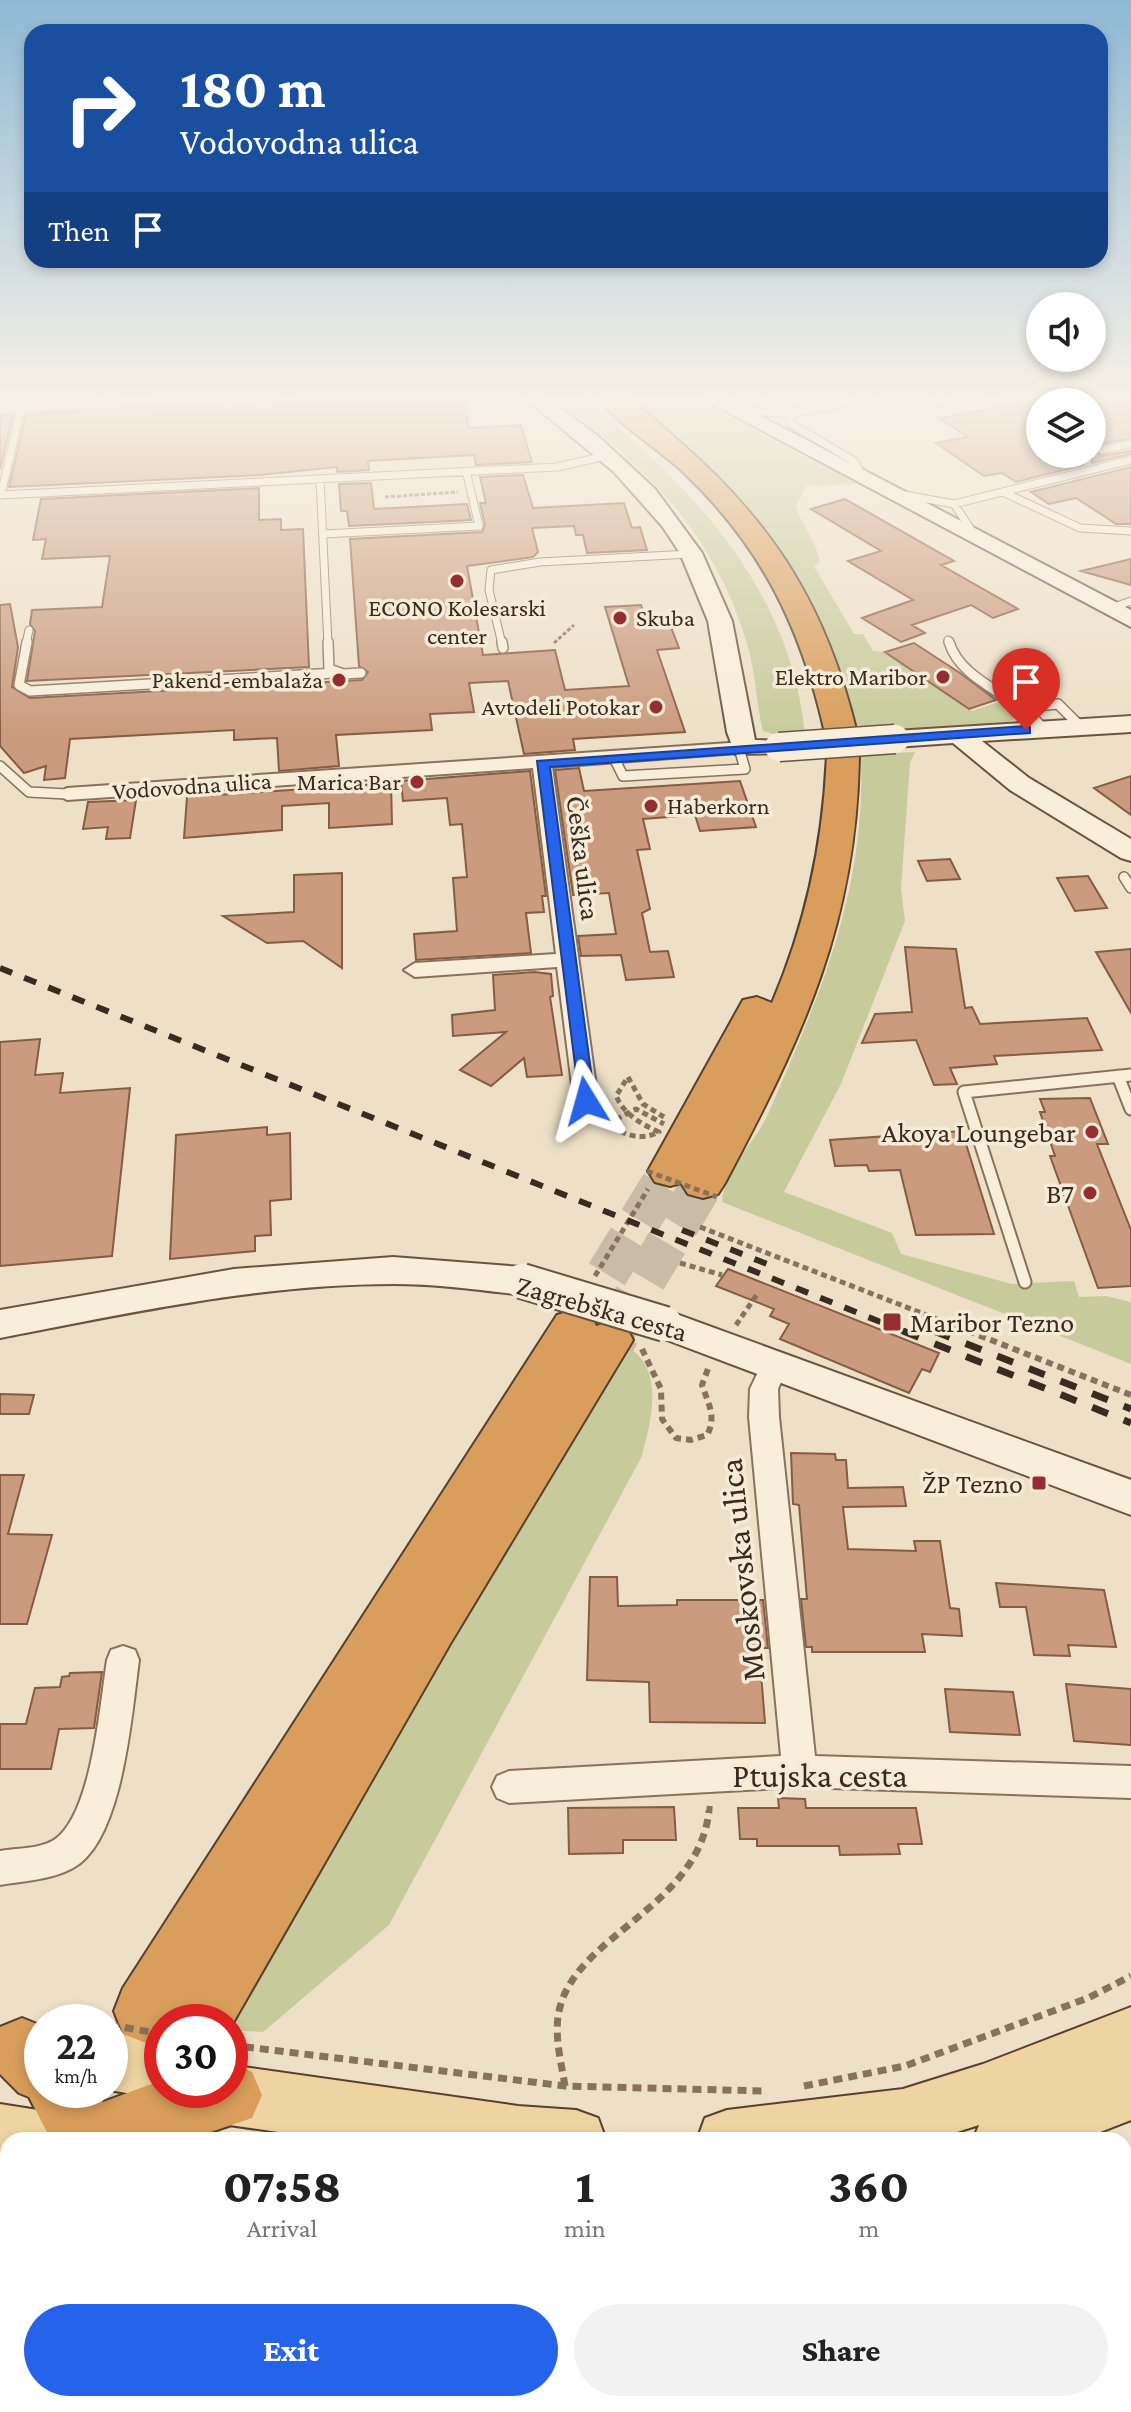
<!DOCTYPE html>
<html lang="en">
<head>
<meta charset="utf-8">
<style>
  :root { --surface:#fff; --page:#f2f2f2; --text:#222; --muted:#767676; --accent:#2563eb }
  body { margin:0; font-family:"Crimson Pro",serif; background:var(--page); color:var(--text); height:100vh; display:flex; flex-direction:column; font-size:30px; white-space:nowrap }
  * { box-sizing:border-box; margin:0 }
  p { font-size:26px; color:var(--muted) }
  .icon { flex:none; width:44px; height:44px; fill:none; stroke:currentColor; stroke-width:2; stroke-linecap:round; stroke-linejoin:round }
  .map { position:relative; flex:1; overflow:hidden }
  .side { position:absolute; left:0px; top:2132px; width:1132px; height:280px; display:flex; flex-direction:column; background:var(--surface); border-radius:24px 24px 0 0; box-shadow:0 4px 12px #0003 }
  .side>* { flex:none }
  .guide { position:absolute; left:24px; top:24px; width:1084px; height:244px; border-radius:24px; box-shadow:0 4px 12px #0003; background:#1a4fa0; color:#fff; overflow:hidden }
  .tools { position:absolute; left:1026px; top:292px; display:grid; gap:16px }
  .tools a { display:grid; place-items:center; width:80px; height:80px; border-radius:50%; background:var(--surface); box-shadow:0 4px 12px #0003; font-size:40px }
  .speed { position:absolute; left:24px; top:2004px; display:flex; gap:16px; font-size:40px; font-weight:700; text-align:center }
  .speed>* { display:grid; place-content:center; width:104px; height:104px; border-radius:50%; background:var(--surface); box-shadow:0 4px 12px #0003; line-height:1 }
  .speed small { font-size:20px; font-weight:400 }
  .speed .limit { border:12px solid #d22; background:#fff; color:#111 }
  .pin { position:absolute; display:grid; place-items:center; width:68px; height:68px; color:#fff; margin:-82px -34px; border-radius:50% 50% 50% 0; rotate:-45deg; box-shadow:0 0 8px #0007 }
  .pin .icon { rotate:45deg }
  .me { position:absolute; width:88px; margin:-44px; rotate:352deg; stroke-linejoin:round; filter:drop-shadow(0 0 6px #0008) }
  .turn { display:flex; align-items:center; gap:28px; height:168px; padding:0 24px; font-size:36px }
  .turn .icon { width:104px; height:104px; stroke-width:2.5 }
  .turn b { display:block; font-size:56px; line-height:68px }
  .then { display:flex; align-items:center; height:76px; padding:0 24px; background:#0003; gap:16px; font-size:30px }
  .eta { display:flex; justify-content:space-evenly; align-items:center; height:136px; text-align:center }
  .eta b { font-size:48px; font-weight:800; line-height:56px }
  .action { display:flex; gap:16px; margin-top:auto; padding:16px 24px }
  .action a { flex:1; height:92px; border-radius:48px; background:var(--accent); color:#fff; font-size:32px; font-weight:800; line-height:92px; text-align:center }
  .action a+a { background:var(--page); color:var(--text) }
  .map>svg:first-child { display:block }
</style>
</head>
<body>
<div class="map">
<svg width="1131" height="2412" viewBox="0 0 1131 2412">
  <rect width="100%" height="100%" fill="#ede0c7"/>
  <path fill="#c7cb9b" d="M553,398c7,0 16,-1 24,0 15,3 49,37 62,49 86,76 155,170 166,288l-25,1 -17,-5c-7,-28 -7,-56 -15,-84 -33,-115 -102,-181 -195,-249z
    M614,398h77l167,86 -52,2 -10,20c6,21 20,34 24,56l-6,4 40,68h9l10,17 12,1 87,59 30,-10 17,10 -1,6 -11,6 -156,9 -6,-50 -19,-48 -47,-80z
    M915,752l-5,11 -9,125 4,33 -64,163 -57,108 108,41 9,21 111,30 62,-3 5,16 27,-1 25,6v62l-409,-162c3,-36 32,-56 47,-90 53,-122 97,-222 92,-358z
    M617,1342c51,18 35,77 24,116l-252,467 -126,107 -33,-2v-8h-18z
    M1131,2199v213h-799l15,-8h777v-202z
    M105,2404h111l-10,8h-103z"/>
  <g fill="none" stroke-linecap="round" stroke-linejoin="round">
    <path stroke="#6e8f86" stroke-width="12" d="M1124,2375l7,-2
      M1050,2412l13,-8"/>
  </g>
  <path fill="#ca9b7e" stroke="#865c43" stroke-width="2" d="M342,398h121l6,30 52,-3 11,37 -56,3 -2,-10 -106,6 1,9 -32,2v-5l-78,8 -250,12 17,-73z
    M1028,398h12v56h25l18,11 -67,17 -14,-9 -18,3 -48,-33 32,-6 -29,-19 84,-14z
    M1092,398h39v40l-31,6 -4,7 5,5 30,-5v3l-39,9z
    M0,415h13l-13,55z
    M1131,467v57h-15l-40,-26 -27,6 -18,-12z
    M523,475l10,33 91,-5 8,25 8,-1 7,23 -60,3 -4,-18h-7l-2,-9 -42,2 6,24 -5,5 -66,9 16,89 72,-5 10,40 64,-4 -24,-79 36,-2 8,24 22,-2 8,21 -22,2 28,82 -112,7 2,11 -51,4 -16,-73 -39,2 5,29 -44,2 2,16 -96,5 3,31 -60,5 -2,-33 -43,2v-10l-164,9 -5,39 -21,2 2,-14 -22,7 -24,-27v-141l10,-1 8,43 -6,40 18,11 332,-18 6,-8 -9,-6 -9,-127 132,-7 3,-7 -5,-22h6l-6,-26z
    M371,483l3,26 93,-5 4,16 -122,6 -2,-15h-6l-2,-27z
    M259,488v32l22,-1v11l22,-1 6,138 -282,14 8,-50 -5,-7 2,-14 70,-3 8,-51 -68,3 4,-20 -13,1 8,-41z
    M845,499l109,62 -13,4 77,44 -25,9 -22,-13 -59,20 13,8 -24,9 -39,-24 51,-18 -65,-39 33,-10 -70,-42z
    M1131,559v26l-50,-14z
    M914,643l46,30 36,27 -27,9 -84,-57z
    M579,768l5,23 156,-10 16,46 -56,4 -5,-16 -52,4 7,30 -13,1 13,59 -8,4 8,39 18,-1 6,26 -48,3 -5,-25 -40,1 -3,-20 38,-2 -7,-41 -36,2 -18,-125z
    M530,771l16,125h-4l2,16 -18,1 5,40 -115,7 -2,-26 43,-3 -4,-53 14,-1 -5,-53 -12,1 -3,-27 -44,3 -2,-20z
    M1131,776v39l-37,-27z
    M391,783l1,41 -63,4v-25l-47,3v24l-98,8 3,-41z
    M136,800l-6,38 -24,1 2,-12 -25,2 5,-27z
    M950,859l10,20 -33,2 -9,-20z
    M342,873v95l-39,-27 -36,2 -44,-27 71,-4v-37z
    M1088,876l19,32 -32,3 -18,-33z
    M905,947l51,2 9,59 7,-1 8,17 107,-6 15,32 -108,6 3,8 -47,4 7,16 -23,1 -18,-45 -54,3 13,-29 37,-2z
    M1131,949v64l-35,-61z
    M534,972l17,2 2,22 -3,1 12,78 -35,2 -3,-19 -33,28 -31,-16 46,-38 -53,4 -1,-21 43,-5 -2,-35z
    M40,1039l-5,36 28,-2 -3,20 70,-5 -18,168 -112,10v-224z
    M1090,1098l18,46h-11l34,86v56l-33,2 -48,-132h5l-15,-44h5l-5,-13z
    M267,1127v8l23,-2 1,66 -21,2 1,34 -16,1v15l-85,8 6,-124z
    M962,1131l32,103 -78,1 -16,-65 -31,1 -2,-6 -32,1 -5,-26z
    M728,1269l211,84 -9,19 -8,-3 -13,24 -129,-54 9,-15 -19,-8 4,-7 -58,-23z
    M0,1394l34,1 -5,19h-29z
    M791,1453l44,1 1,6h10l2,28 55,-1 3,19 -63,1 5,42 68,2 -2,-10h26l10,67 9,1 3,27 -40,-2 3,18h-113v-5h-6l-5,-48h6l-8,-94 -6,-1z
    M0,1475h24l-16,59 44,1 -25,89h-27z
    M590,1577h27l1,29 59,-1v-5h86l5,48h-9l6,75 -115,-1 -1,-40 -62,-2z
    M996,1583l108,7 12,57 -48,-2 2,11 -36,-1 -8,-48h-26z
    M102,1672l-8,56 -35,1 -8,40h-51v-45h26l9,-36 25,-1 2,-10 7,-1 1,-3z
    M1066,1684l65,5v56l-57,-4z
    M945,1689l68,3 7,43 -70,-3z
    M778,1798l27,1 1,9h110l6,36h-24l2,10 -60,1 -1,-9h-82v-7h-17l-2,-31h41z
    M674,1807l2,33h-53v13l-54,1 -1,-46z"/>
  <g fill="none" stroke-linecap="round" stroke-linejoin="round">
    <path stroke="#c9bca6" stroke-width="42" stroke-dasharray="42 21" stroke-linecap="butt" d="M574,1328l96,-157
      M613,1333l90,-150"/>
    <path stroke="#c9bca6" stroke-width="53" stroke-dasharray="53 26" stroke-linecap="butt" d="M609,1340l5,-9"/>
    <path stroke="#c9bca6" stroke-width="66" stroke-dasharray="66 33" stroke-linecap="butt" d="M0,2255l8,-14"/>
    <g stroke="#88725d" stroke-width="9">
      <path id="lane-far2" d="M936,398l23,12 63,-12
        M0,409l228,-11
        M741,410l48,4 86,-16
        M789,414l2,10 63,37 9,16
        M1102,450l29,-6
        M320,479l8,165
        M1003,492l77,36 51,3
        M0,495l557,-28 53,-12
        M1,495l20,-87
        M905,495l49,9 177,-44
        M954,504l20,30
        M323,534l156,-8 -13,-55
        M1111,608l20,-7
        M948,640l1,4
        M26,644l3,-14
        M502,644l-13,-54 2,-20 49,-8 150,-8"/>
    </g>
    <g stroke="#88725d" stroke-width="12">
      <path id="lane-far1" d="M27,642l-8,43 11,6 305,-18
        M328,642l1,27 14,5 18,-1
        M502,642l1,6
        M949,642c13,42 69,52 94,87
        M1026,707l32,-3 23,23
        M614,758l9,18 122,-7 -6,-21
        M0,766l29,26 38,2
        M1124,877l7,11"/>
    </g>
    <g stroke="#88725d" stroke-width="15">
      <path id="lane" d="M1118,1076l13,33
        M1025,1282l-61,-190 167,-17"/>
    </g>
    <g stroke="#88725d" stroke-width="4">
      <path id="street" d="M744,742l7,2 3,4 -3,4 -199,15 46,334 -3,6h-18l-3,-6 -17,-134 -142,10 -11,-7 11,-7 141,-9 -23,-186 -466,32 -10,-6 10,-6z
        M775,1354l10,3 4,8 -11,24 1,28 36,339 316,10v32l-331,-11 -291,16 -12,-5 -5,-11 5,-11 12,-5 272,-15 -32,-339 1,-28 15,-32z
        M123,1646l12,4 4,10c-7,52 -16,181 -66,208 -22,12 -49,13 -73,17v-34c16,-3 40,-2 54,-11 38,-25 46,-137 53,-180l4,-10z"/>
    </g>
    <g stroke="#6a5440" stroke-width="4">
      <path id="secondary" d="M525,398h23l52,40 55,51 47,64 30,68 23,119 33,1 4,6 -4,6 -53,1 -8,-22 -19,-111 -28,-68 -18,-27 -48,-54z
        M701,398h25l405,212v17z
        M1131,716v16l-149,9 47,37 102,61v22l-10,-3 -111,-68 -57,-47 -58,4 -9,-2 -4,-6 4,-6 9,-2z
        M393,1257l129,10 13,4 6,10 -6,10 -13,4c-43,-5 -85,-11 -128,-11 -133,0 -264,29 -394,54v-28l234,-41z
        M665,1310l466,170v35l-480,-181 -5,-10 5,-10z"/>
    </g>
    <g stroke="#564130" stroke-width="4">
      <path id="primary" d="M1131,2007v113l-51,20h-107l6,-15 -47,15h-235l8,-22 22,-8 176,-21 80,-25z
        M110,2031l52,8v51h21l-21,9 -53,-9z
        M230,2065l288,41 58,4 22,8 8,22h-272l-105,-15 -31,-14 -9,-21h41z
        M0,2104l38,6 22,8 8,22h-60v26l-8,-2z"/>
    </g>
    <g stroke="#564130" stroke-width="4">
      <path id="highway" d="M598,398c8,0 17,-1 24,0 15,3 46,34 58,44 96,84 147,167 177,291l-5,7 -7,2 10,2 4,7c-1,170 -56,285 -134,432l-7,11 -15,4 -15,-4 -7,-11 -11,3 -15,-4 -7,-11 95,-171 14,-3 15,6c35,-82 52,-163 55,-252l4,-7 8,-2 -9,-2 -5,-7c-24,-106 -64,-188 -144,-263 -22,-20 -68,-50 -83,-72z
        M574,1310l17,5 5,11 13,-4 17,5 7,13 -183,304 -220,384v-6h-68v14l-16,7 -23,-9 -9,-23 9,-23 434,-673z
        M22,2018l20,8v64h54l7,12 59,-22v10h68v-28l22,10 10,23 -10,23 -65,22h-136l-22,-43 -10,-4 -19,-19v-47z
        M8,2152v72l-8,3v-72z
        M8,2321v83l-8,3v-83z
        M41,2404h74l-2,8h-74z
        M207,2404h80l-4,8h-79z"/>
    </g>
    <path stroke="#88725d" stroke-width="3" stroke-dasharray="4 2" stroke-linecap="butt" d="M385,497l73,-5
      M554,643l20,-18"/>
    <path stroke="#88725d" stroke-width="5" stroke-dasharray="6 4" stroke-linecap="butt" d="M596,1114c17,16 40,30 63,18 -18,-8 -34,-17 -43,-36l12,-19 15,27 21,13
      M607,1124l29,-15 28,15
      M700,1227l273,106
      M680,1263l42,12
      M595,1276l53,-87
      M736,1325l22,-32"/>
    <path stroke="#88725d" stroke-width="6" stroke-dasharray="7 5" stroke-linecap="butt" d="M968,1331l163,64
      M642,1349l19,40 1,30 14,19 15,2 16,-5c10,-18 1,-32 -5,-50l7,-19
      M709,1813l1,-9"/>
    <path stroke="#88725d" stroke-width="7" stroke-dasharray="9 6" stroke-linecap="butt" d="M48,2015l42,7
      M230,2045l335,41 201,5
      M565,2086c-4,-25 -12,-54 -5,-79 19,-73 138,-100 149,-196
      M804,2086l101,-20 183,-68 43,-22
      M1124,2182l7,-3"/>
    <use href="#lane-far2" stroke="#f8eeda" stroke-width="7"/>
    <use href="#lane-far1" stroke="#f8eeda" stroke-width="9"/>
    <use href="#lane" stroke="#f8eeda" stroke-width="11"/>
    <use href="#street" fill="#f8eeda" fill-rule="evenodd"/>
    <use href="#secondary" fill="#f8eeda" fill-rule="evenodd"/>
    <use href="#primary" fill="#eed4a0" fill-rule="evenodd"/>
    <use href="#highway" fill="#d99e5b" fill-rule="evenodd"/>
    <path stroke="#392b20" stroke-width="6" stroke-dasharray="13 13" stroke-linecap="butt" d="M0,968l908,365
      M682,1230l85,34
      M915,1324l24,9"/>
    <path stroke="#392b20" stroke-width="7" stroke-dasharray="17 17" stroke-linecap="butt" d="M903,1331l228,92
      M934,1331l197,78"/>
    <g stroke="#6a5440" stroke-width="31" stroke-linecap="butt">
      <path id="secondary-bridge-far1" d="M779,747l116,-8"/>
    </g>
    <g stroke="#6a5440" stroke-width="38" stroke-linecap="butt">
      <path id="secondary-bridge" d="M522,1281l143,43"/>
    </g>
    <path stroke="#88725d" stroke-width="5" stroke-dasharray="6 4" stroke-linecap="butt" d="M647,1171l70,26"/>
    <path stroke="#88725d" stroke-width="7" stroke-dasharray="9 6" stroke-linecap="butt" d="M110,2025l52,9"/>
    <use href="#secondary-bridge-far1" stroke="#f8eeda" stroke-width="28"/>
    <use href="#secondary-bridge" stroke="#f8eeda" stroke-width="34"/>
  </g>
  <linearGradient id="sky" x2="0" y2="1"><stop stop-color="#8eb9d5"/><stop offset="0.54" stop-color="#f7f1e6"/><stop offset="1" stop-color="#f7f1e6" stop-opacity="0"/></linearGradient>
  <rect width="1131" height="736" fill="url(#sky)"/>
  <path fill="#2563eb" stroke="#184099" stroke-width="2" d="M1026,726l4,1v6l-480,34 45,334 -9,5 -6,-1 -43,-344z"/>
  <g fill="#952e32" stroke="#f5ebd6" stroke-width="3">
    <circle cx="457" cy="581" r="8"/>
    <circle cx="620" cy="618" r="8"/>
    <circle cx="943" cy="677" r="8"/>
    <circle cx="339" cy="680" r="8"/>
    <circle cx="656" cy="707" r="8"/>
    <circle cx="417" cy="782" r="8"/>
    <circle cx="651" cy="806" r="8"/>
    <circle cx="1092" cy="1132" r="8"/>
    <circle cx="1090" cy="1193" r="8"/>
    <rect x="882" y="1312" width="20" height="20" rx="4"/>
    <rect x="1031" y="1475" width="16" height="16" rx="4"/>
  </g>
  <g text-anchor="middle" stroke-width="7" stroke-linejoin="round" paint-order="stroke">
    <g font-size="24" fill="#392b20" stroke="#f5ebd6" text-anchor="end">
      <text x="457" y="616" text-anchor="middle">ECONO Kolesarski<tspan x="457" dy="28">center</tspan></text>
      <text x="636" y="626" text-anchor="start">Skuba</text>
      <text x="927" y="685">Elektro Maribor</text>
      <text x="323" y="688">Pakend-embalaža</text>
      <text x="640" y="715">Avtodeli Potokar</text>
      <text x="401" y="790">Marica Bar</text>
      <text x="667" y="814" text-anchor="start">Haberkorn</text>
    </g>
    <g font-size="24" fill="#392b20" stroke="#f5ebd6">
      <text transform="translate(192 786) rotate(-4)" y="8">Vodovodna ulica</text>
    </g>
    <g font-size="28" fill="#392b20" stroke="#f5ebd6">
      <text transform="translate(584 858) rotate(83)" y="10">Češka ulica</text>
      <text transform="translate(602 1308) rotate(16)" y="10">Zagrebška cesta</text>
    </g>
    <g font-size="28" fill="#392b20" stroke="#f5ebd6" text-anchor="end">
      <text x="1076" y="1142">Akoya Loungebar</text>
      <text x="1074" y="1203">B7</text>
      <text x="910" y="1332" text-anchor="start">Maribor Tezno</text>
      <text x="1023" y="1493">ŽP Tezno</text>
    </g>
    <g font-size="34" fill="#392b20" stroke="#f5ebd6">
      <text transform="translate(741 1570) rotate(-96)" y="12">Moskovska ulica</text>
      <text x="820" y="1787">Ptujska cesta</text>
    </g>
  </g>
</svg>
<div class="tools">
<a><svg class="icon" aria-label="sound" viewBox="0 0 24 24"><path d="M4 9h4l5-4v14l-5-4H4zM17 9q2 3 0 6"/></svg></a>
<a><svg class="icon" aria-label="layers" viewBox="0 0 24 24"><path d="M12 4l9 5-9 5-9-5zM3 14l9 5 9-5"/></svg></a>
</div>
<div class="speed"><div>22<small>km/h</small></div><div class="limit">30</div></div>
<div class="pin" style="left:1026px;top:730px;background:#d93025"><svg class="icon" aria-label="arrive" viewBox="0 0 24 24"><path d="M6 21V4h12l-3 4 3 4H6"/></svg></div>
<svg class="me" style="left:586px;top:1101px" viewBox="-20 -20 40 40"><path d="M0-17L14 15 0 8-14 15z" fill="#2563eb" stroke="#fff" stroke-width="4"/></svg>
<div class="guide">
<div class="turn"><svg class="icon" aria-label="right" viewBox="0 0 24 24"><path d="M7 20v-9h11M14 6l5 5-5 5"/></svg><div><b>180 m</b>Vodovodna ulica</div></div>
<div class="then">Then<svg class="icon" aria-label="arrive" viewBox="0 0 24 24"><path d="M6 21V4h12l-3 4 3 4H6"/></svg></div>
</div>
<section class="side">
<div class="eta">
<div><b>07:58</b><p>Arrival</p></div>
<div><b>1</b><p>min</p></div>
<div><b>360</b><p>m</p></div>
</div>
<div class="action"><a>Exit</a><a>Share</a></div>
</section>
</div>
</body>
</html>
